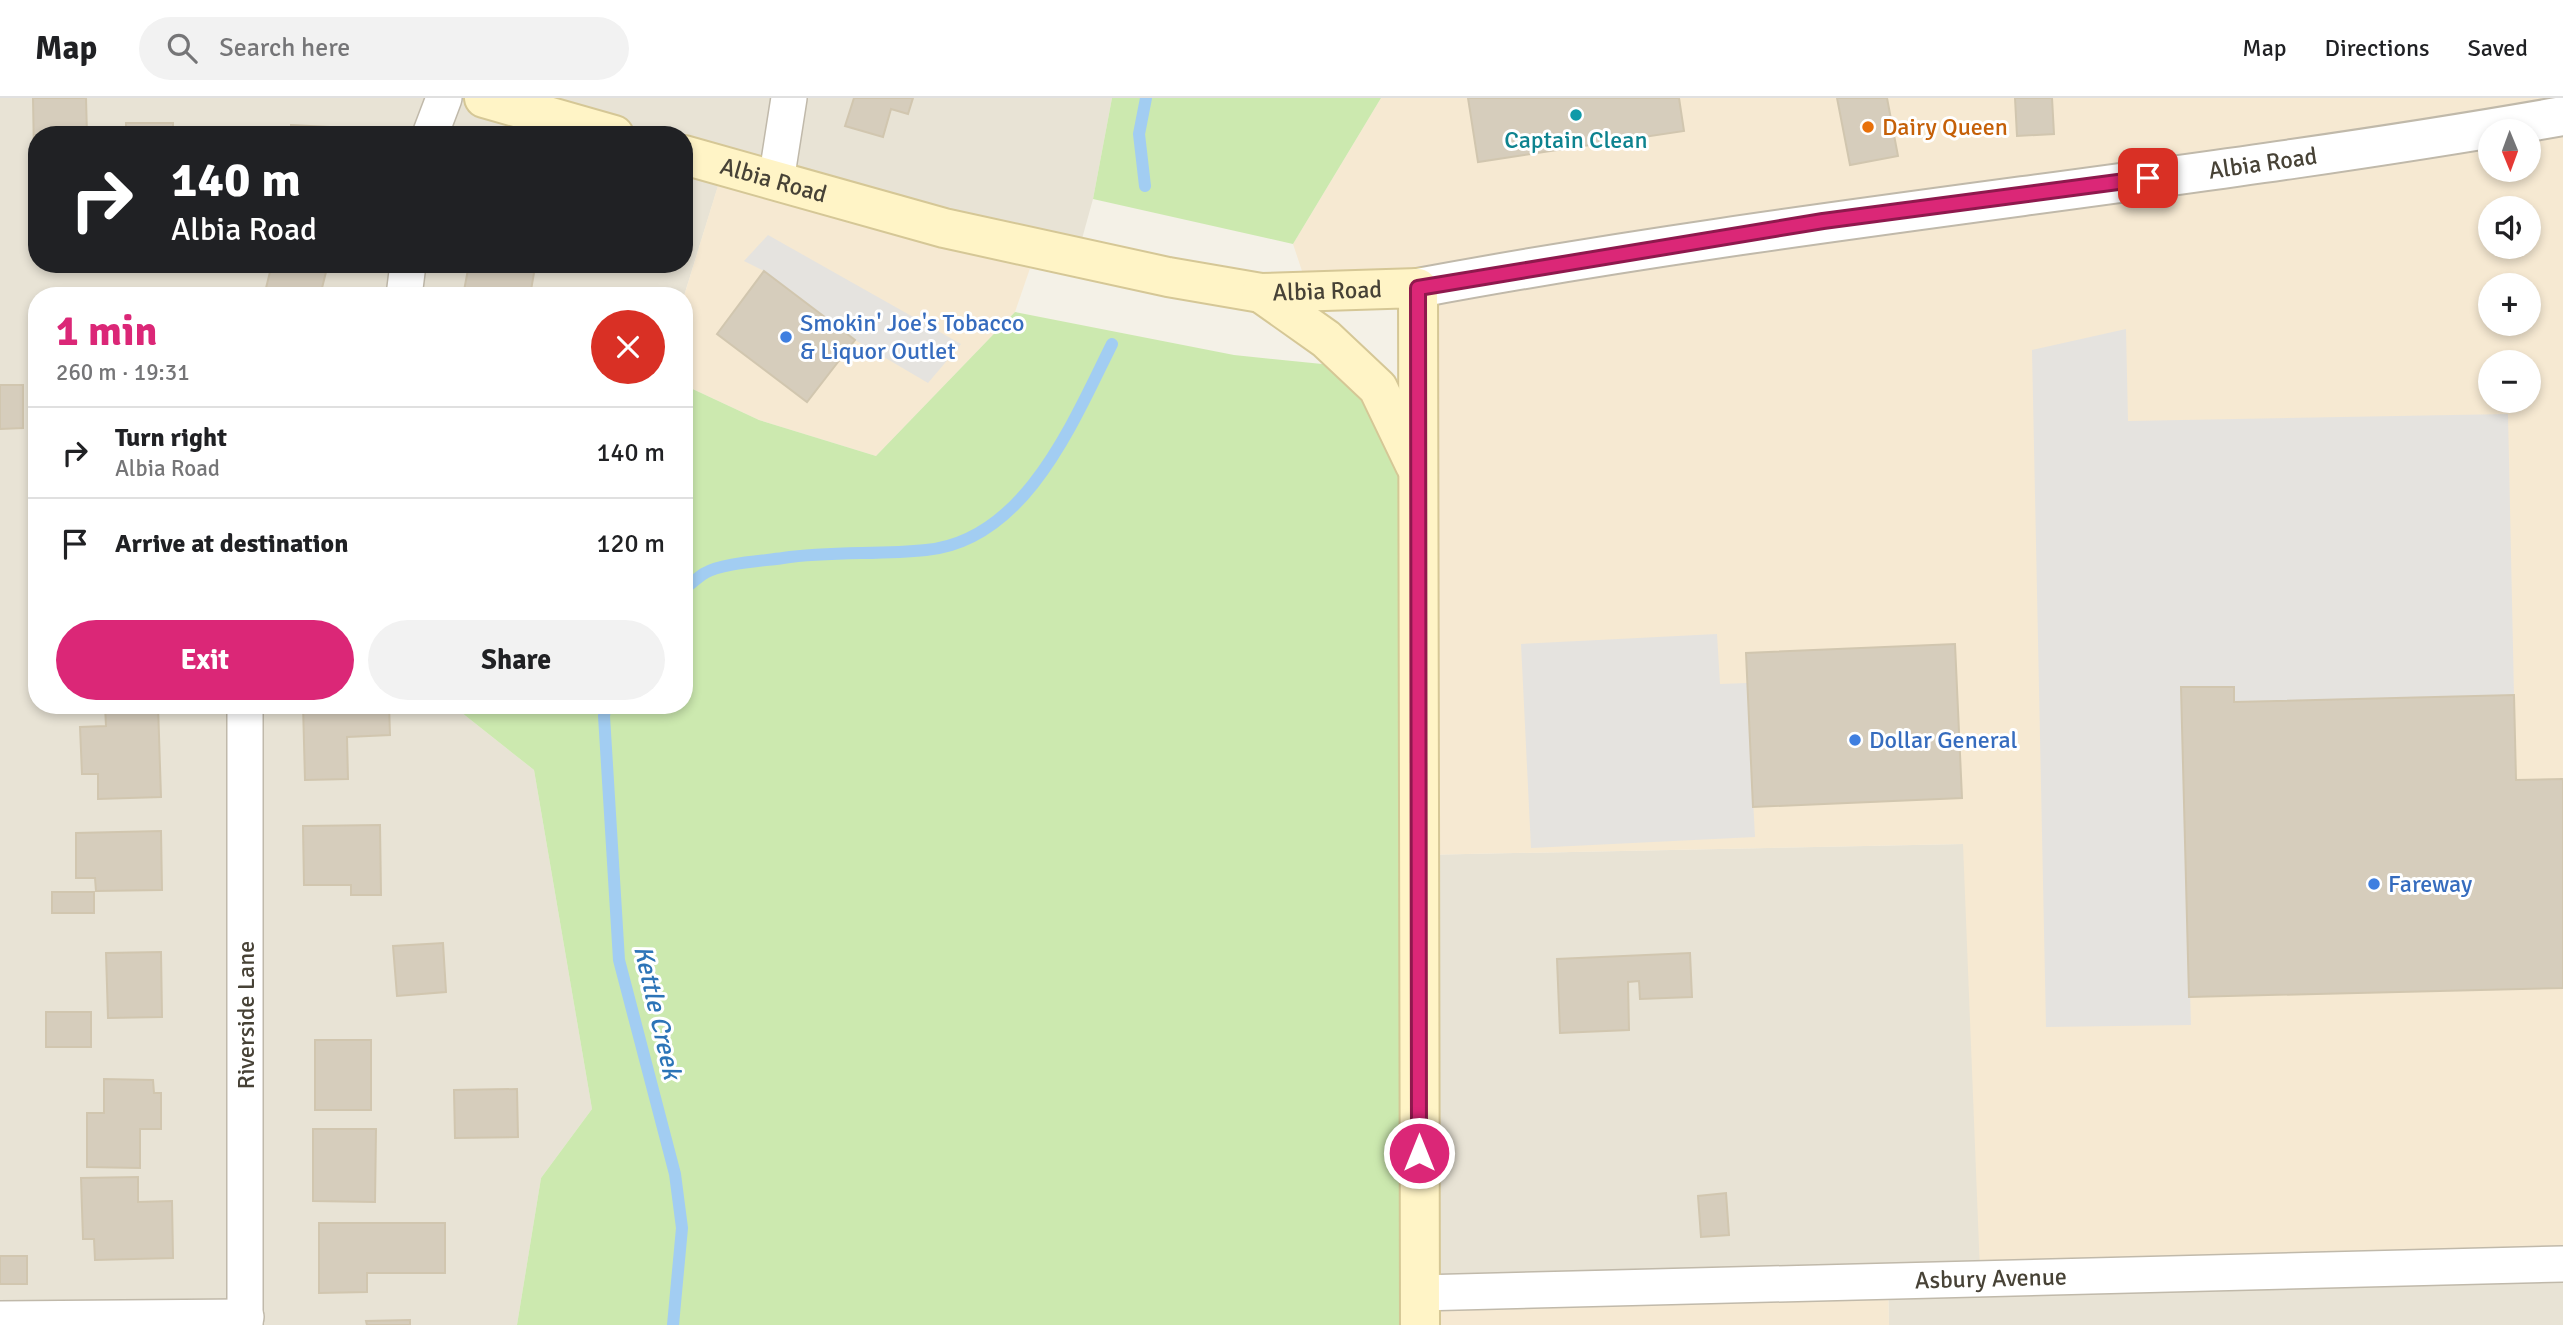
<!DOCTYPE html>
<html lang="en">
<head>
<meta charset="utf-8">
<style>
  :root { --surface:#fff; --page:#f2f2f2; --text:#202124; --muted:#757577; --line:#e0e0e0; --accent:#db2777 }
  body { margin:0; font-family:Signika,sans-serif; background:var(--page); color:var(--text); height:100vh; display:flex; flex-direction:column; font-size:26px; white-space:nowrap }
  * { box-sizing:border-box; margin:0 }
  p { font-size:23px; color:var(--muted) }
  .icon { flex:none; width:38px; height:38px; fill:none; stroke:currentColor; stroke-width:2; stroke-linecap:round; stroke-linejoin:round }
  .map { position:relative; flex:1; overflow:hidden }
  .sheet { position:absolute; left:28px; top:189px; width:665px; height:427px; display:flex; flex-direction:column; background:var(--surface); border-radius:28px; box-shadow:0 4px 10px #0003 }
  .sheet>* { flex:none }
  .banner { position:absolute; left:28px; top:28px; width:665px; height:147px; border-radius:28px; box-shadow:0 4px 10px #0003; background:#202124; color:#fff; overflow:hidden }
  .needle { width:46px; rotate:179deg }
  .buttons { position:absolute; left:2478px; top:21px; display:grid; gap:14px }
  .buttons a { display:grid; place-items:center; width:63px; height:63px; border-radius:50%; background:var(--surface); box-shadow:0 4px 10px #0003; font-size:35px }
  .pin { position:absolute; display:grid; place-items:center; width:60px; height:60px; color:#fff; margin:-30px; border-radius:14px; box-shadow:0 4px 10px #0006 }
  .me { position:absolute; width:77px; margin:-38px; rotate:0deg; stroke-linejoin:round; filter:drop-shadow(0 0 5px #0008) }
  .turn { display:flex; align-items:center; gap:24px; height:147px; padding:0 28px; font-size:32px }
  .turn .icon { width:91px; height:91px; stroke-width:2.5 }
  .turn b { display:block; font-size:49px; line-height:60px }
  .round { display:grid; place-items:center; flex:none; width:74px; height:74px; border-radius:37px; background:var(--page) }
  .head { display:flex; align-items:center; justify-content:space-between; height:119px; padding:0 28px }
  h1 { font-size:42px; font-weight:800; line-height:52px; color:var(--accent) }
  .primary-button { display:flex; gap:14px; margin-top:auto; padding:14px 28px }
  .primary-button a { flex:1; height:80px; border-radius:42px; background:var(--accent); color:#fff; font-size:28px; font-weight:800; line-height:80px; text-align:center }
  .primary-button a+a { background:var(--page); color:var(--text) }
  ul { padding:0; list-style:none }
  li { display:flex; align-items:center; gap:21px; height:91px; padding:0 28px; border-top:2px solid var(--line) }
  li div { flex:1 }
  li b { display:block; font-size:26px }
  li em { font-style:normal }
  header { display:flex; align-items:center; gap:42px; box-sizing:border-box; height:98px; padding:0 35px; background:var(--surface); border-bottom:2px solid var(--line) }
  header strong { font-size:33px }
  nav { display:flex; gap:38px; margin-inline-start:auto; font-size:24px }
  .search { width:490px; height:63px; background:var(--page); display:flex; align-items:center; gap:18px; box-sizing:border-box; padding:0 24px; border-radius:38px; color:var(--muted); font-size:26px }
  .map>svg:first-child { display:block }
</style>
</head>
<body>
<header>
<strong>Map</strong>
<div class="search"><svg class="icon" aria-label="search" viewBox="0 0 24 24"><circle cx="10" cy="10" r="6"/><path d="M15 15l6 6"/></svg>Search here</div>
<nav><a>Map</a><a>Directions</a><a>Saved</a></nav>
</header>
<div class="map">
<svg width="2563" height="1227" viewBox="0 0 2563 1227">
  <rect width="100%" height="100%" fill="#f4f1e7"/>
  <path fill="#e8e3d5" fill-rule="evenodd" d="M0,0h1112l-19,101 -16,58 -353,-90 -40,129h-647v409h415l82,65 58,339 -51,69 -24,147h-517zM37,37h647v129h-647z
    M1963,746l600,420v61h-674l-1,-43 -469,11v-438z"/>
  <path fill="#f6e9d2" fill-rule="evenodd" d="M1381,0h1182v1166l-582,33 -18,-453 -544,11 -1,-567 -109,4 -16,-48zM2490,33h39v39h-39zM2490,110h39v39h-39zM2490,187h39v39h-39zM2490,264h39v39h-39z
    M724,68l313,82 -22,64 -139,144 -117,-36 -75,-35v-89z
    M1888,1183l1,44h-469l-1,-32z"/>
  <path fill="#cce9af" d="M1112,0h269l-88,146 -200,-45z
    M1015,214l219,43 98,10 46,23 41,87 1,850h-903l24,-147 51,-69 -58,-339 -82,-65h232v-320l75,35 117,36z"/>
  <path fill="#e5e3df" d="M768,137l193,109 -33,39 -73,-43 -91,-69 -20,-10z
    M2126,231l2,92 380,-7 6,281 -280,7 -1,-15 -52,1 10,337 -145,2 -14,-677z
    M1717,536l3,50 27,-1 8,154 -224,11 -10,-204z"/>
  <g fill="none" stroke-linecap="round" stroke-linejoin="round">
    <path stroke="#a2cdf2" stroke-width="12" d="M1145,88l-6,-52 7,-36
      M684,491c7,-5 14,-12 21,-16 16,-10 58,-12 78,-15 48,-7 95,-3 143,-8 99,-9 147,-128 186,-206
      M606,607l-2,11 15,244 56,214 7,54 -9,97"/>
  </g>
  <path fill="#d6cdbc" stroke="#d1c6af" stroke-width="2" d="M33,0h53l1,37h-50v21h-3z
    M854,0h59l-5,16 -17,-5 -8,28 -38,-11z
    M1468,0h211l5,33 -206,31z
    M1837,0h50l11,58 -48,9z
    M2015,0h37l2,36 -37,2z
    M126,25h47v12h-47z
    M291,27l57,3 -1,7h-56z
    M272,166h56l-8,32h-56z
    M469,166l66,3 -5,29h-67z
    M764,173l91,69 -48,62 -90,-68z
    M0,287h23v43l-23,1z
    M1955,546l7,154 -209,9 -7,-154z
    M2181,589h53v15l280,-7 2,85 47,-1v209l-374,9z
    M158,607l3,92 -63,2v-25h-16l-2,-47 26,-1 -1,-20z
    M303,607h86l1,30 -43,2 1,42 -43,1z
    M380,727l1,70h-30v-10h-47l-1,-59z
    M161,733l1,59 -66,1 -1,-13h-19v-45z
    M52,794h42v21h-42z
    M443,845l3,49 -49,4 -4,-50z
    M161,854l1,65 -54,1 -2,-65z
    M1690,855l2,44 -52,2 -1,-18 -11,1 1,48 -69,3 -3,-74z
    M46,914h45v35h-45z
    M315,942h56v70h-56z
    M104,981l49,1 1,13h7v36h-21v39l-53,-1v-54h17z
    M517,991l1,48 -63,1 -1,-48z
    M313,1031h63l-1,73 -62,-1z
    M138,1079v25l34,-1 1,57 -78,2 -1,-21h-11l-2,-61z
    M1726,1095l3,42 -28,2 -3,-41z
    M319,1125h126v50h-78v19l-48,1z
    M0,1158h27v28h-27z
    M410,1222v5h-43l-1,-4z"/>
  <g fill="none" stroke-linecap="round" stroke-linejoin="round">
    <g stroke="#c0b9aa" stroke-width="38">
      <g id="minor">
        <path d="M430,37l14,-37"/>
        <path d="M776,83l13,-83"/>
        <path d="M404,198l4,-32"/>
        <path id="s1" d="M1419,1195l1144,-29"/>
        <path d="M0,1221l246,-2"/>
        <path d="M245,1227v-620"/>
      </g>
    </g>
    <g stroke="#c0b9aa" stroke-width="42">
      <g id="tertiary">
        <path id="s2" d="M1418,190c380,-71 765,-105 1145,-172"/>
      </g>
    </g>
    <g stroke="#d5c796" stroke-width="42">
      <g id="secondary">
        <path d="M484,0l130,37"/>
        <path id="s3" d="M684,57l260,73 224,49 93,16 157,-5 2,1037"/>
        <path d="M1261,195l65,46 52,49 37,77"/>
      </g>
    </g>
    <use href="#minor" stroke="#fff" stroke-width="35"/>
    <use href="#tertiary" stroke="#fff" stroke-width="38"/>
    <use href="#secondary" stroke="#fff4c6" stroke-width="38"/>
  </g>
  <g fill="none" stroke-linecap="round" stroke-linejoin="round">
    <g stroke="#8e194d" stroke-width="18">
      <path id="route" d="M1419,1055l-1,-865 405,-67 325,-43"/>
    </g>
    <use href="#route" stroke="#db2777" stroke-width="12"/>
  </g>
  <circle fill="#0f9aa8" stroke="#fff" stroke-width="2.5" cx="1576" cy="17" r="7"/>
  <circle fill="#e8710a" stroke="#fff" stroke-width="2.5" cx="1868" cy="29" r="7"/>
  <g fill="#3f7fe0" stroke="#fff" stroke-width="2.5">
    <circle cx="786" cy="239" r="7"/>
    <circle cx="1855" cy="642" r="7"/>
    <circle cx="2374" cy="786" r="7"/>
  </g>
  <g text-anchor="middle" stroke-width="6" stroke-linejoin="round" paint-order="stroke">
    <g font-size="24" fill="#c56008" stroke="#fff" text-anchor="start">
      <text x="1882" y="37">Dairy Queen</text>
    </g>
    <g font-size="24" fill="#0d838f" stroke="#fff">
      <text x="1576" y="50">Captain Clean</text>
    </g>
    <g font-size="24" fill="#474236" stroke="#fff">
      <text dy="8" stroke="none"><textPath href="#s2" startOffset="854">Albia Road</textPath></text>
      <text dy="8" stroke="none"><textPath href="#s3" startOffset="93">Albia Road</textPath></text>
      <text dy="8" stroke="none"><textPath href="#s3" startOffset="660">Albia Road</textPath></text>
      <text transform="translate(246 917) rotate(-90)" y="8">Riverside Lane</text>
      <text dy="8" stroke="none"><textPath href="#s1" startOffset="572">Asbury Avenue</textPath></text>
    </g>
    <g font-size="24" fill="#366cbe" stroke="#fff" text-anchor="start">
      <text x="800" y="233">Smokin' Joe's Tobacco<tspan x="800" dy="28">&amp; Liquor Outlet</tspan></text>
      <text x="1869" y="650">Dollar General</text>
      <text x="2388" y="794">Fareway</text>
    </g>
    <g font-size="26" font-style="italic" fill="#2c74b7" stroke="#fff">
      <text transform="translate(658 914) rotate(77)" y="9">Kettle Creek</text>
    </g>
  </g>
</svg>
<div class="buttons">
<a><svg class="needle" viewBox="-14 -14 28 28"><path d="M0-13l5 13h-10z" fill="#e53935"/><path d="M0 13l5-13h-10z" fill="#757577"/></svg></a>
<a><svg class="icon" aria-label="sound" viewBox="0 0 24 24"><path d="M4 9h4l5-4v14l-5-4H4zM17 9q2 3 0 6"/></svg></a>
<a>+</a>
<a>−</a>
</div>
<div class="pin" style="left:2148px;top:80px;background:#d93025"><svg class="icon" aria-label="arrive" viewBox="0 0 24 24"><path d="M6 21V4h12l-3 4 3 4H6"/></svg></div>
<svg class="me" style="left:1419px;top:1055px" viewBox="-20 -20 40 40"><circle r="17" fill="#db2777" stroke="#fff" stroke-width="3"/><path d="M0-11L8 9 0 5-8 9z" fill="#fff"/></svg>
<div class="banner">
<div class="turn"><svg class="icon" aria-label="right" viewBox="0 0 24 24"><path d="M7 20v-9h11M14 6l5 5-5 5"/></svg><div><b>140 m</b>Albia Road</div></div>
</div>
<section class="sheet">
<div class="head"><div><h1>1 min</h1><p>260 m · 19:31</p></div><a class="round" style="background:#d93025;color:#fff"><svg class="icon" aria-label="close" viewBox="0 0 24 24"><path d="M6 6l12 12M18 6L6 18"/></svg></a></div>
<ul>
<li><svg class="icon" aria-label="right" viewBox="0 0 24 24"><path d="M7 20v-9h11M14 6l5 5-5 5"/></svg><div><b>Turn right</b><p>Albia Road</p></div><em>140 m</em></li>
<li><svg class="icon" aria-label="arrive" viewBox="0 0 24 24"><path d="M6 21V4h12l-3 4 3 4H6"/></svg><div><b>Arrive at destination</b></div><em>120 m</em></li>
</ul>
<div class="primary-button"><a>Exit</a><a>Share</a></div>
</section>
</div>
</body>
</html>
